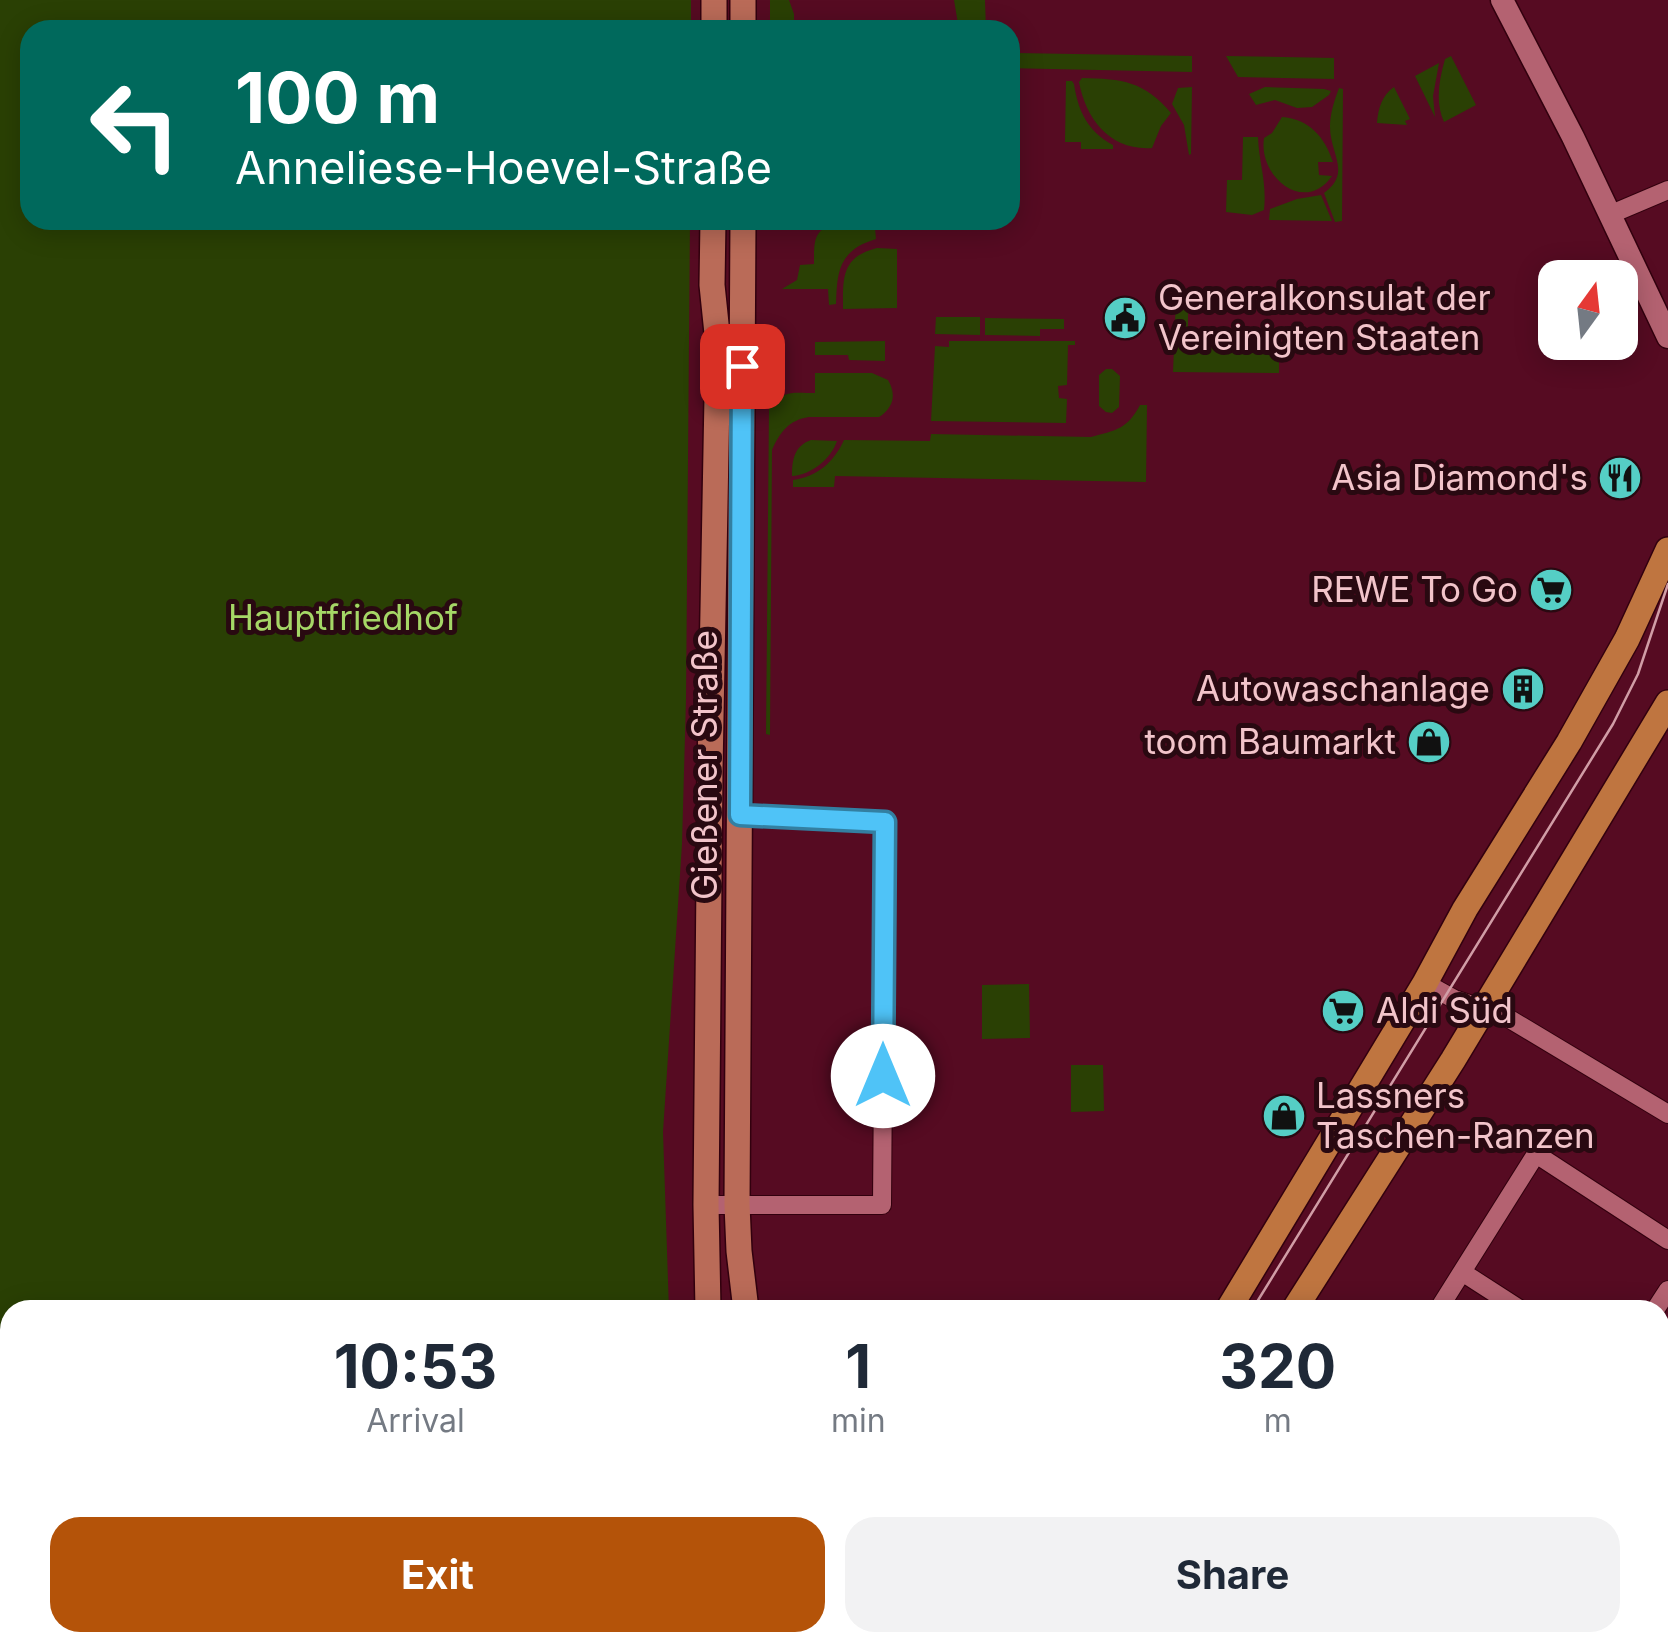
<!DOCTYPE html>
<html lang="en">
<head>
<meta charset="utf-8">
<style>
  :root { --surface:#fff; --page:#f2f2f3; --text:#1f2937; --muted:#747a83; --accent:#b45309 }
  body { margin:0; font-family:Inter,sans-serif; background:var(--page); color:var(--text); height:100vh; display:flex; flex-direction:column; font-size:38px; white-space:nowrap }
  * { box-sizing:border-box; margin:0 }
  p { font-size:32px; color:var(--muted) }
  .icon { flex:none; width:55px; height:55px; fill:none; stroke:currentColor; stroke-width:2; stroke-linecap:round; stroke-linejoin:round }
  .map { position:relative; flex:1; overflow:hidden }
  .sheet { position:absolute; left:0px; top:1300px; width:1670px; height:352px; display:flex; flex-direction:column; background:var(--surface); border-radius:30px 30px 0 0; box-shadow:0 5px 25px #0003 }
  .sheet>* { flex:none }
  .hud { position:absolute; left:20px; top:20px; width:1000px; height:210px; border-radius:30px; box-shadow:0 5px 25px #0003; background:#00695c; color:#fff; overflow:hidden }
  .needle { width:65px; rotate:15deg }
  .tools { position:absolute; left:1538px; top:260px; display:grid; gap:20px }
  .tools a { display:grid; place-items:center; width:100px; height:100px; border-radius:20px; background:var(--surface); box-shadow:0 5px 25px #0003; font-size:50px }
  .pin { position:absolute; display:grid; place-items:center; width:85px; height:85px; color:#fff; margin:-42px; border-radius:20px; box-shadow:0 5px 15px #0006 }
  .me { position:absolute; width:110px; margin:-55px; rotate:0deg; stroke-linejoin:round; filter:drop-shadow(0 0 8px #0008) }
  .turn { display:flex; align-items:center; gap:35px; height:210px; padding:0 50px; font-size:45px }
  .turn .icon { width:130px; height:130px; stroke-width:2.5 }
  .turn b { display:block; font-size:70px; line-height:85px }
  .eta { display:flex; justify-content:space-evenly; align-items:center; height:170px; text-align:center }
  .eta b { font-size:60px; font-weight:700; line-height:70px }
  .button { display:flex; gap:20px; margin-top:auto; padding:20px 50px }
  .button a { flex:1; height:115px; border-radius:30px; background:var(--accent); color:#fff; font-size:40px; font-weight:700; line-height:115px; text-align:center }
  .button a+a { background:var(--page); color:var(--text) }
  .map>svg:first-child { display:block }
</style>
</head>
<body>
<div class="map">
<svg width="1668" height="1651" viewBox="0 0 1668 1651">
  <rect width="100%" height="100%" fill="#560b22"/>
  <path fill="#2a4004" d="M0,0h691v30h-661v190h660l-4,479 -4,145 -19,288 6,178h-659v332h707l4,9h-721z
    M770,0h19l5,14v16h-24z
    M954,0h31l1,30h-27z
    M1010,53l182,3v16l-182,-4z
    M1226,56l108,2v21l-96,-2z
    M1451,56l25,49 -32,17c-9,-20 -5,-42 1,-63z
    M1439,63l-6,33 2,21 -20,-41z
    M1082,78c41,1 62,3 89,35l-10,13 -9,22c-41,3 -66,-28 -73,-66z
    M1066,81h6l2,3c4,27 14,48 39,61v4h-32v-7h-16z
    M1192,87l-1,67 -2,1 -5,-30 -12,-21 6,-16z
    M1265,87l59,2 7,2 -2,4 -17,12 -15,1 -22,-8 -19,5 -7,-11z
    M1394,87l16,32 -5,2 2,4 -30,-2c1,-14 5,-28 17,-36z
    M1339,88l4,1 -1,132 -7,1 -11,-29c28,-20 6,-39 6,-66 0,-13 4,-26 9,-39z
    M1282,117c27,2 43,20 51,45h-15l1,13 13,1c-27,39 -74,1 -68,-38l8,-5z
    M1243,137h15c1,27 9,44 6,73l-12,5 -26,-3 1,-32h15z
    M1321,195l11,26 -63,-1 1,-11 27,-10z
    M840,220h26v7l9,1 1,11c-37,11 -39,32 -40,65l-7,1 -1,-16h-46l15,-9 3,-15 14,-1c0,-27 0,-34 26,-44z
    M877,248l20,1v59l-54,1c0,-31 -2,-52 34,-61z
    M1176,298h12v48l91,1v26l-106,-1z
    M936,317h44v18l-45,-1z
    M985,318l79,1v10h-24v7l-55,-1z
    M885,341v20l-36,-1 -1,-5h-33v-13z
    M949,341h126v4h-7l-1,40 -9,1 1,12 8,1 -1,24 -135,-2 4,-75 14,1z
    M1106,369h6l8,7 -1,31 -7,6 -6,-1 -7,-6v-31z
    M815,373h57l16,7c9,15 5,28 -9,37h-70c-20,3 -29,15 -37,33l-2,285 -4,-1 3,-326c15,-19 25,-15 46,-15z
    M1140,405h7l-1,77 -311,-6 -1,11h-41v-7c24,-3 41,-18 51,-40l86,1 1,-7 160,3c26,-7 36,-8 49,-32z
    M811,440l26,1c-6,18 -26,34 -45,35 0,-16 2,-30 19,-36z
    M1029,984l1,54 -48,1v-54z
    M1071,1065h32l1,46 -33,1z
    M1668,1546v105h-561l5,-9h548v-95z"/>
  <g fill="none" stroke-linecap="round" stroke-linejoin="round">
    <g stroke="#32000e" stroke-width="20">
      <path id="minor" d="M1609,215l59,-25
        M1425,983l29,16 49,16 165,99
        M706,1205h176l3,-384 -145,-6
        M1462,1272l59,38
        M1438,1310l98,-156 132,86
        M1655,1310l13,-20
        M1663,1476l5,-1"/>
    </g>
    <g stroke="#32000e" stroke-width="25">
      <path id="tertiary" d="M1502,0l71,137 95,200"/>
    </g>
    <g stroke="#32000e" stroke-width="28">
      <path id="secondary" d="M714,30v-30
        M743,30v-30
        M743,220l-6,985 2,46 7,59
        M708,1310l-2,-105 4,-434 8,-428 -6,-58 1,-65
        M755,1642l3,9
        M827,1642l3,9"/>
    </g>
    <g stroke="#32000e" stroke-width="28">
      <path id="primary" d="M1228,1310l197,-327 40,-74 104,-167 58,-103 41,-89
        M1294,1310l159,-250 215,-357
        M1028,1651l6,-9
        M1085,1651l5,-9"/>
    </g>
    <use href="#minor" stroke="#b46271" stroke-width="18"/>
    <use href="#tertiary" stroke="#b46271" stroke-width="22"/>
    <use href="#secondary" stroke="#ba6b58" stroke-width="25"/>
    <use href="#primary" stroke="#bf7540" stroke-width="25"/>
    <path stroke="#d19da6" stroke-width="2.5" d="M1252,1310l361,-586 25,-50 30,-90
      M1042,1651l6,-9"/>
  </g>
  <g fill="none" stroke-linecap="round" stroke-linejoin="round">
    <g stroke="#337fa1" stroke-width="25">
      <path id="route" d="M742,366l-2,449 145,7 -2,254"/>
    </g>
    <use href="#route" stroke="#4fc3f7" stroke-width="18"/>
  </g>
  <defs>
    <g id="civic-disc" transform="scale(2.25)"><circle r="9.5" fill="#55cec5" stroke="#290911"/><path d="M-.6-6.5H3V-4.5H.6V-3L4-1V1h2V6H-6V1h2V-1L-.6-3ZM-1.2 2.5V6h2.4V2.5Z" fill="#111"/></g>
    <g id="restaurant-disc" transform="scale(2.25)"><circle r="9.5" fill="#55cec5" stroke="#290911"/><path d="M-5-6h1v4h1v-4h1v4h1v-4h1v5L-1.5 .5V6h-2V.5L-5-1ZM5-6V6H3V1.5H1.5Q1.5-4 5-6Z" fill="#111"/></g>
    <g id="supermarket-disc" transform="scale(2.25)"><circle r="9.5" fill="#55cec5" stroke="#290911"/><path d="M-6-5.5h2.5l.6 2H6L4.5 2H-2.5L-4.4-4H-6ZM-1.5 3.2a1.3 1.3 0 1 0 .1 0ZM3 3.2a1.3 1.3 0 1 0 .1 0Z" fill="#111"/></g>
    <g id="building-disc" transform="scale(2.25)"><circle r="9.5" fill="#55cec5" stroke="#290911"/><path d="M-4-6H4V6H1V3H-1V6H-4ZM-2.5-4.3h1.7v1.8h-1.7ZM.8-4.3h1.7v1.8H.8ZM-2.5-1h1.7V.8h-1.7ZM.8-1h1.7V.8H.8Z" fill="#111"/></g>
    <g id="shop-disc" transform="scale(2.25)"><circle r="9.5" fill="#55cec5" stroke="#290911"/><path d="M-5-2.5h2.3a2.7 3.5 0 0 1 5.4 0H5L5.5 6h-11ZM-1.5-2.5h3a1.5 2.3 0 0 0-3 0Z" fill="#111"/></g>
  </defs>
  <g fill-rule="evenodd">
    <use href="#civic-disc" x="1125" y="318"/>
    <use href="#restaurant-disc" x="1620" y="478"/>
    <use href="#supermarket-disc" x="1551" y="590"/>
    <use href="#building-disc" x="1523" y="689"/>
    <use href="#shop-disc" x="1429" y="742"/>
    <use href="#supermarket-disc" x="1343" y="1011"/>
    <use href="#shop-disc" x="1284" y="1116"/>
  </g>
  <g text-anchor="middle" stroke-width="10" stroke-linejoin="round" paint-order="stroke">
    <g font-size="35" fill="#f2c4ca" stroke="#290911" text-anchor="end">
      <text x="1158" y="310" text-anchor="start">Generalkonsulat der<tspan x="1158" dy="40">Vereinigten Staaten</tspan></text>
      <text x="1588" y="490">Asia Diamond's</text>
      <text x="1518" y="602">REWE To Go</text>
      <text x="1490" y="701">Autowaschanlage</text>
      <text x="1396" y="754">toom Baumarkt</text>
      <text x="1376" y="1023" text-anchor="start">Aldi Süd</text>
      <text x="1316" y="1108" text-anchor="start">Lassners<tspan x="1316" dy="40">Taschen-Ranzen</tspan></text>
    </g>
    <g font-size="35" fill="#a5d766" stroke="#290911">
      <text x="343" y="630">Hauptfriedhof</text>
    </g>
    <g font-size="35" fill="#f2c4ca" stroke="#290911">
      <text transform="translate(705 765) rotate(-90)" y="12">Gießener Straße</text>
    </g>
  </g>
</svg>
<div class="tools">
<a><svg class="needle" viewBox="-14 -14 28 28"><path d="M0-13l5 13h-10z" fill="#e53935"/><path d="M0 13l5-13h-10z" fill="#747a83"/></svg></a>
</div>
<div class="pin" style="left:742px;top:366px;background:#d93025"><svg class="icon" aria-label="arrive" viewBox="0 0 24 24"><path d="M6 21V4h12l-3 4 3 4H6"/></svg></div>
<svg class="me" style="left:883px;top:1076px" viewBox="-20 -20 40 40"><circle r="19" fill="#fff"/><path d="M0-13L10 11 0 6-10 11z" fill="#4fc3f7"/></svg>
<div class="hud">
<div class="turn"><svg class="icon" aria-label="left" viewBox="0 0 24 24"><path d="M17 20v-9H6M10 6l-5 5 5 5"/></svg><div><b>100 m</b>Anneliese-Hoevel-Straße</div></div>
</div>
<section class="sheet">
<div class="eta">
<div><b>10:53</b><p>Arrival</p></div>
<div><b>1</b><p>min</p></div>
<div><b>320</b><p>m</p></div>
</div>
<div class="button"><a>Exit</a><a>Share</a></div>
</section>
</div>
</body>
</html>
